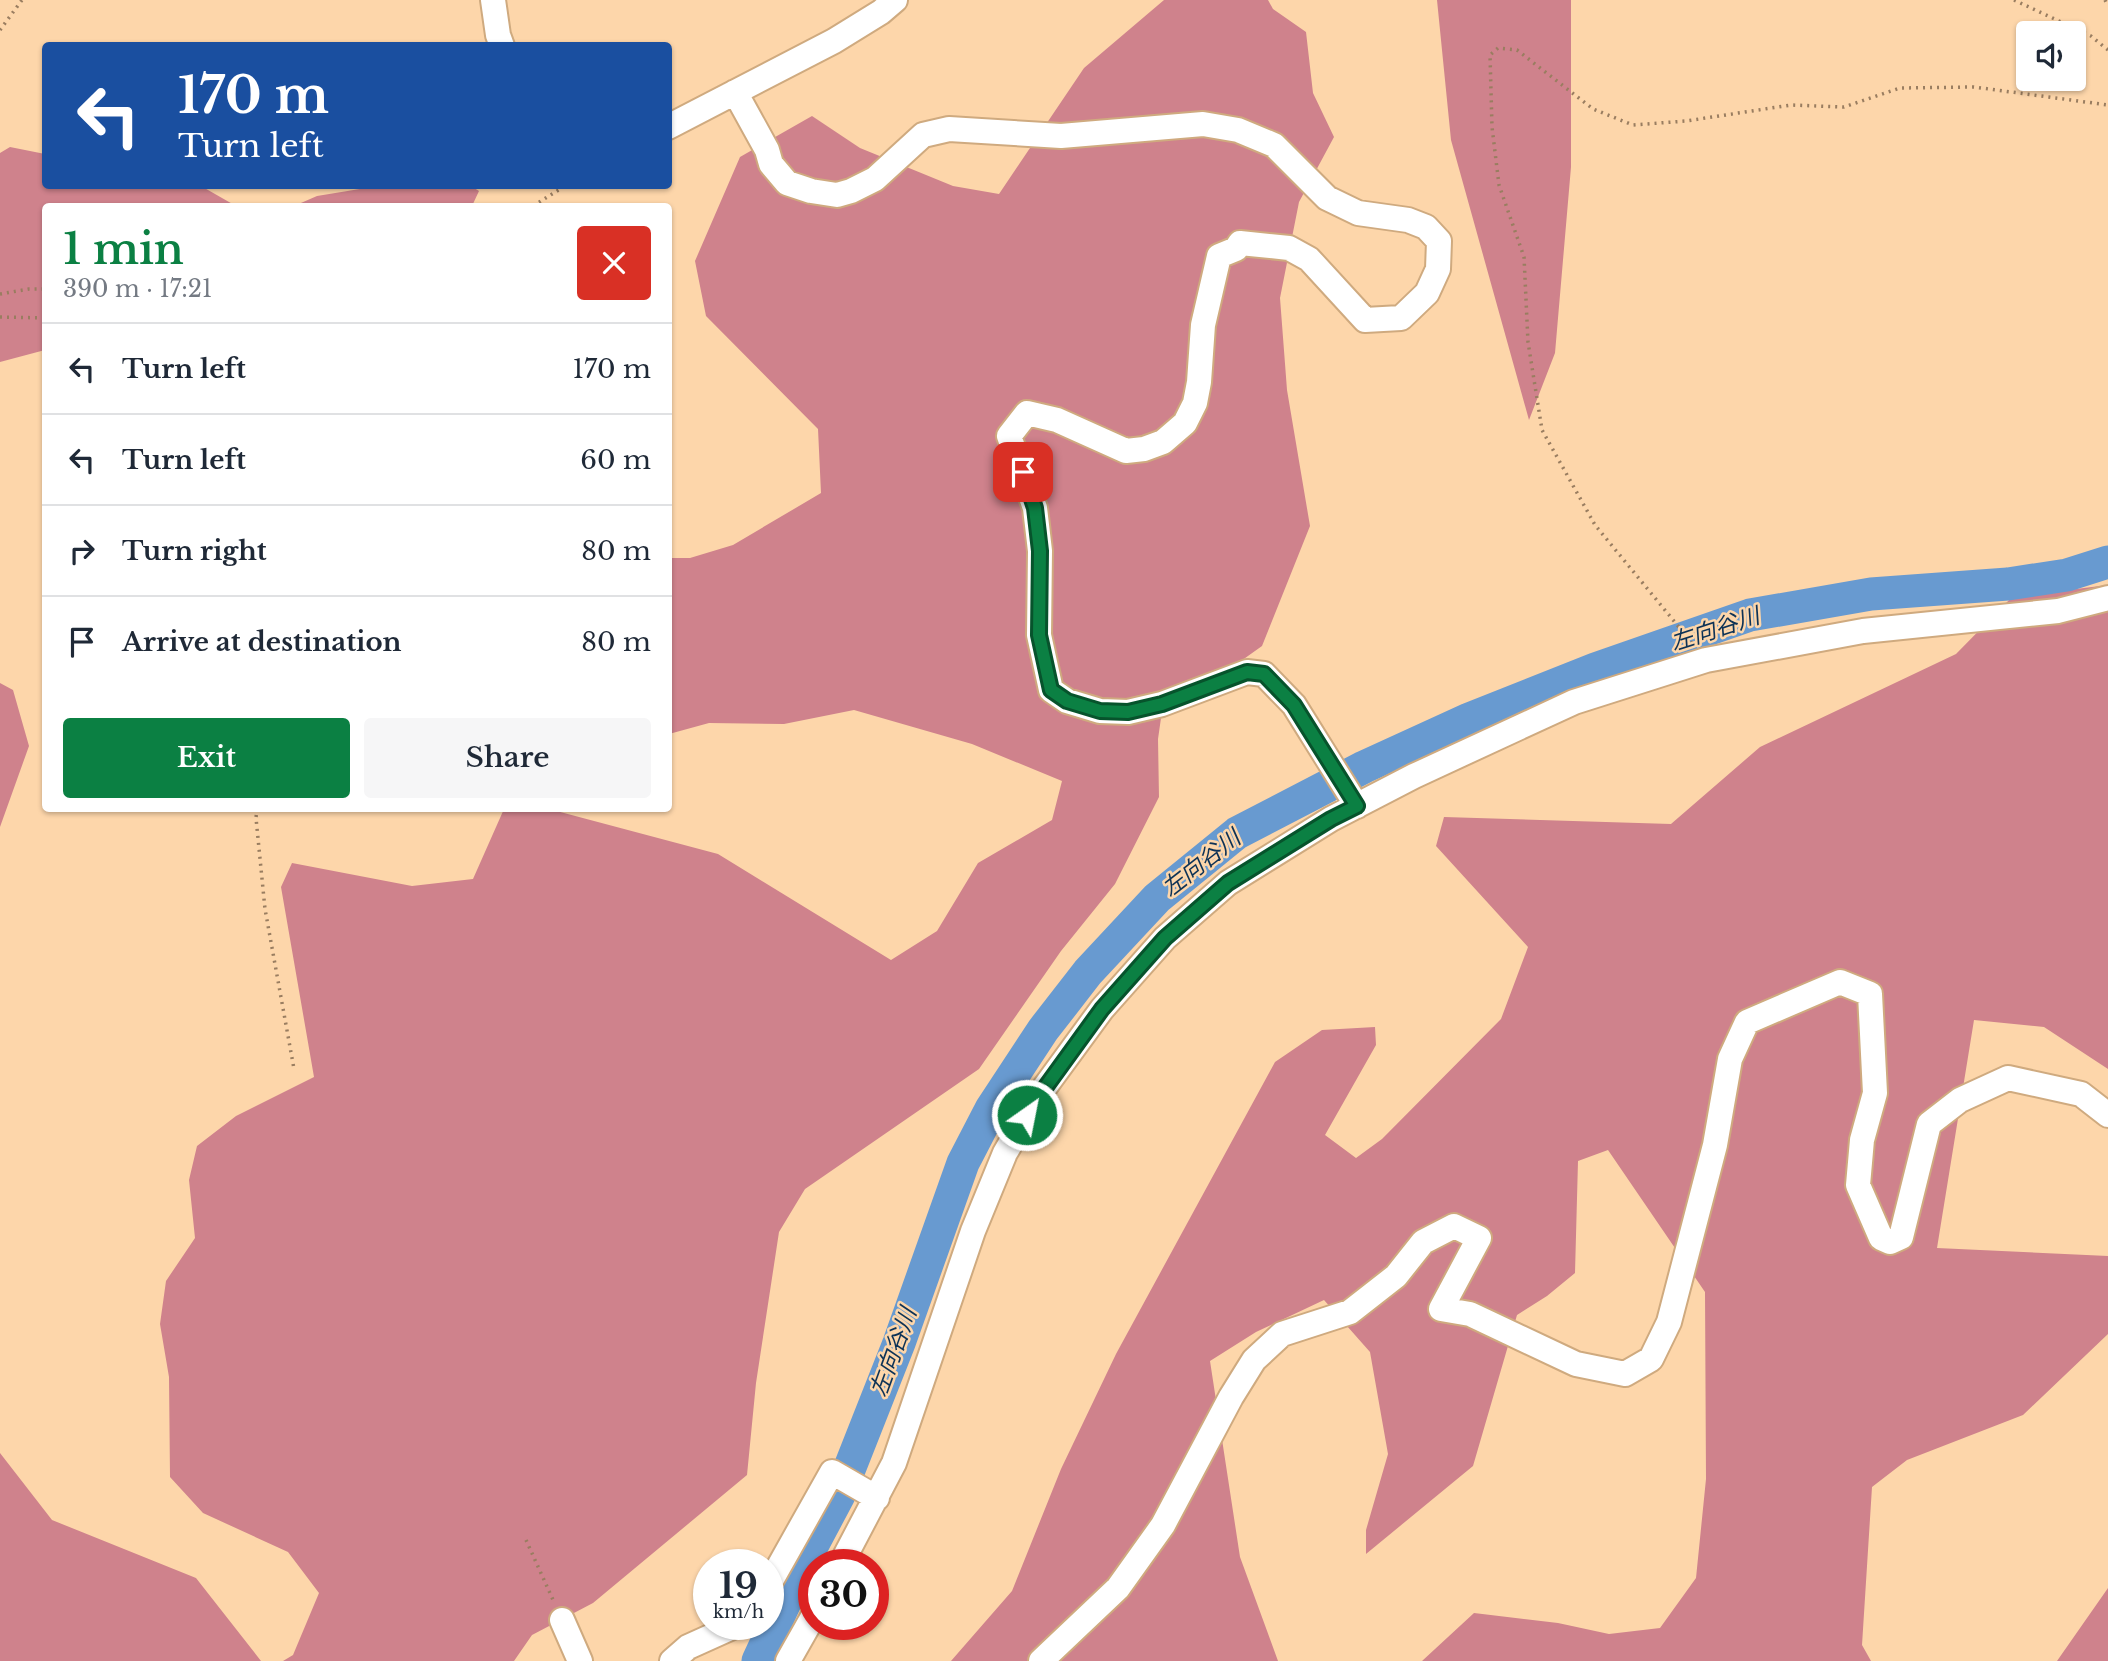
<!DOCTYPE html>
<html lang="en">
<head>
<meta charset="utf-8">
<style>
  :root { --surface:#fff; --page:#f6f6f7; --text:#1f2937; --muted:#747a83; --line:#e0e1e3; --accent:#0b8043 }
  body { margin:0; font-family:"Libre Baskerville","Noto Sans JP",serif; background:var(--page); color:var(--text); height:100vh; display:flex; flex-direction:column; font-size:26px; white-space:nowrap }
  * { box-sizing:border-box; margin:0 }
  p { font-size:23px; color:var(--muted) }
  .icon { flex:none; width:38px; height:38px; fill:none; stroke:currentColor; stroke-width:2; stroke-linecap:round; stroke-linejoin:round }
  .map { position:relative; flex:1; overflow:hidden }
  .drawer { position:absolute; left:42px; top:203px; width:630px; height:609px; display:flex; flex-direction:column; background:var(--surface); border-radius:7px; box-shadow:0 2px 5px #0004 }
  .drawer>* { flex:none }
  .hud { position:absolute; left:42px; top:42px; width:630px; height:147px; border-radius:7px; box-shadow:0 2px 5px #0004; background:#1a4fa0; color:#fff; overflow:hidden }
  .fabs { position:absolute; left:2016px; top:21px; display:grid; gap:14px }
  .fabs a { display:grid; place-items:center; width:70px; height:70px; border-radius:7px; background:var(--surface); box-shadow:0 2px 5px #0004; font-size:35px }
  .speed { position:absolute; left:693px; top:1549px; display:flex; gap:14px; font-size:35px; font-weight:700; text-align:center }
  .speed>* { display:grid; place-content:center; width:91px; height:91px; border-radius:50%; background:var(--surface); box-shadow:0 2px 5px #0004; line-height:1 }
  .speed small { font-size:18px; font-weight:400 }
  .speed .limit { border:10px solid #d22; background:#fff; color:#111 }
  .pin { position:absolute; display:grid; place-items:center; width:60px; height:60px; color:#fff; margin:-30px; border-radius:14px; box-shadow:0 4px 10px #0006 }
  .me { position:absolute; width:77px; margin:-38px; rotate:33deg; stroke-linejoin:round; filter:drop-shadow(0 0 5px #0008) }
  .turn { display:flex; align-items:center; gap:24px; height:147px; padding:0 21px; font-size:32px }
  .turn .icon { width:91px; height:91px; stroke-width:2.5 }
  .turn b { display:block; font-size:49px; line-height:60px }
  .round { display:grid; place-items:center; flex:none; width:74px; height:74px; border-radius:7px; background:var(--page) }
  .summary { display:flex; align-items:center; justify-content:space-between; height:119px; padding:0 21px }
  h1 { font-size:42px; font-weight:600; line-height:52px; color:var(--accent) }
  .action { display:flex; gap:14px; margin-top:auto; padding:14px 21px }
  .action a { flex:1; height:80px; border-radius:7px; background:var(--accent); color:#fff; font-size:28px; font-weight:600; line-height:80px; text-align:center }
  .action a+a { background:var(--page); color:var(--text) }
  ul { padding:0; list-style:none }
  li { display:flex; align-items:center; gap:21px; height:91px; padding:0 21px; border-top:2px solid var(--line) }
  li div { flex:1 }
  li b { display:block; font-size:26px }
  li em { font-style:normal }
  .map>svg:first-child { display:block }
</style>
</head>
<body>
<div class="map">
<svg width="2108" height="1661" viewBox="0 0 2108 1661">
  <rect width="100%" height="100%" fill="#fdd6aa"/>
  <path fill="#cf828c" d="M1164,0h104l5,9 33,23 7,61 21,44 -35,65 -19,96 7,92 23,136 -48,120 -101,72 -3,21 1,58 -44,87 -54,67 -82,118 -174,120 -26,43 -23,151 -9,92 -154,128 -61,32 -18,26h-231l10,-6 26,-62 -31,-41 -85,-39 -33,-36 -1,-100 -9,-53 6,-43 29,-43 -6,-58 8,-34 39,-30 78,-39 -33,-190 11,-24 120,23 61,-7 31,-70h45l169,45 173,106 46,-29 41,-68 74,-43 10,-39 -90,-37 -118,-34 -70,14 -75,-1 -40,11v-176h21l43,-13 88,-52 -3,-64 -112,-113 -11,-55 45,-104 72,-41 48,32 93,38 46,8 85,-126z
    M1437,0h134v167l-16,186 -26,67 -78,-280z
    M10,147l35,7 1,32h155l35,20h-190l-1,144 -45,12v-209z
    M378,186h93l8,5 -7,15h-178l23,-10z
    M2108,585v484l-64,-42 -70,-7 -37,228 171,8v78l-85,81 -116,45 -35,27 -10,158 9,16h-449l52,-48 84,10 51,11 51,-6 36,-50 10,-99 -1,-187 -97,-142 -30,11 -3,112 -28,23 -30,19 -44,151 -107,88v-24l22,-76 -18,-102 -46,-52 -68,32 -46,29 30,196 38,104h-327l61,-70 49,-122 55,-115 159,-292 47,-32 53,-3 1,18 -51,90 31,23 26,-19 119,-120 27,-72 -92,-101 8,-29 227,7 89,-77 196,-93 56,-57z
    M0,683l13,7 16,56 -29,81z
    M0,1453l52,67 144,58 65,83h-261z
    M2108,1588v73h-51z"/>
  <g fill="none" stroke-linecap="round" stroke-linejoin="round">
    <path stroke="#689ad0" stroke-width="33" d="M758,1661l46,-100 35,-66 60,-152 64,-180 28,-54 52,-79 45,-58 69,-74 80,-65 127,-66 105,-48 126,-50 155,-54 121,-21 137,-10 59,-9 41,-13"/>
    <g stroke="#cfaa7f" stroke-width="28">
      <path id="minor" d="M493,0l5,35 4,11
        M735,92l32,58 4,14 16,19 24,8 26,4 14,-4 24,-12 48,-44 26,-6 112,7 142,-12 35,6 36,15 53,53 31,15 50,7 18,7 13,14 -1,28 -11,24 -26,25 -36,2 -56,-61 -20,-11 -49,-5 -4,6 -17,7 -16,69 -4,57 -4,21 -10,20 -22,19 -19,7 -18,2 -69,-31 -30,-7 -18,23 26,72 5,43 -1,84 12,55 16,11 33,10 28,1 34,-8 85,-32 17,2 30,31 63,101
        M668,127l166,-86 47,-29 14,-12
        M841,1564l53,-101 79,-232 32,-78 34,-58 63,-86 63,-71 63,-55 103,-64 83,-43 160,-74 132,-42 157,-29 195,-20 50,-13
        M768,1586l64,-114 45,26
        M562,1620l18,41
        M672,1661l16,-14 51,-23
        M788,1661l26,-46
        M1041,1661l77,-73 45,-63 68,-128 23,-37 28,-26 68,-22 46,-36 27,-34 31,-16 25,12 -38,71 29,5 106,50 49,10 26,-15 18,-37 46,-177 15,-86 17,-37 93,-40 30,12 5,99 -13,47 -4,45 23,53 9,4 11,-5 28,-113 31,-24 48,-22 73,16 27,21"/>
    </g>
    <path stroke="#997d60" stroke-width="3.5" stroke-dasharray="2 5" stroke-linecap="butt" d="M2014,0l77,36 17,14
      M2105,0l3,6
      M0,30l22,-30
      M533,206l32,-20
      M0,294l29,-5h17
      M0,317l46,1
      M1692,643l-97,-118 -53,-95 -14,-88 -4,-85 -25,-72 -7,-58 -2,-72 8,-7 19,2 76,59 40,16 53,-4 105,-16 53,2 56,-19 74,-1 134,18
      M257,808l-1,10 9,91 29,160
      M526,1540l28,62"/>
    <use href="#minor" stroke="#fff" stroke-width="24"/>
  </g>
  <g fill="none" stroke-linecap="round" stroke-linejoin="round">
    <g stroke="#07532c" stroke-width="18">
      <path id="route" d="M1023,472l12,36 5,43 -1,84 12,55 16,11 33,10 28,1 34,-8 85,-32 17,2 30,31 63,101 -26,13 -103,64 -63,55 -63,71 -63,87 -12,19"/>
    </g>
    <use href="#route" stroke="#0b8043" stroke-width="12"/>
  </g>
  <g text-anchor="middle" stroke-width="5" stroke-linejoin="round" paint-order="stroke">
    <g font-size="23" font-style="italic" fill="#0d3256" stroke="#fdd6aa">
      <text transform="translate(1715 629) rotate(-18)" y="8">左向谷川</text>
      <text transform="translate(1201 863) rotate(-38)" y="8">左向谷川</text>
      <text transform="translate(893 1352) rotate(-70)" y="8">左向谷川</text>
    </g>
  </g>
</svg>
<div class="fabs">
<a><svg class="icon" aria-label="sound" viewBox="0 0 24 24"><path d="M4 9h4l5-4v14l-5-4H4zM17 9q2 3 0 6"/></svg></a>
</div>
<div class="speed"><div>19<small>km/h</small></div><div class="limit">30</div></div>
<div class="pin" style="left:1023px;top:472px;background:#d93025"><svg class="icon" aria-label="arrive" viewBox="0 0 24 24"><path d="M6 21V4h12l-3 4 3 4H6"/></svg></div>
<svg class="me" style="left:1027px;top:1115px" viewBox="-20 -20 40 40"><circle r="17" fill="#0b8043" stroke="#fff" stroke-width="3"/><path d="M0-11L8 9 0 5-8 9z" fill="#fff"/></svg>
<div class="hud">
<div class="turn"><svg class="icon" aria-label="left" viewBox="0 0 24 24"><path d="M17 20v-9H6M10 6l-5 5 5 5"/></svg><div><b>170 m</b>Turn left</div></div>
</div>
<section class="drawer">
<div class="summary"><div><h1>1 min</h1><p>390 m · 17:21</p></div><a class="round" style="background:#d93025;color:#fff"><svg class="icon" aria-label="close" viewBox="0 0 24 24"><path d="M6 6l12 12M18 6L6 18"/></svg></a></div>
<ul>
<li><svg class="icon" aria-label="left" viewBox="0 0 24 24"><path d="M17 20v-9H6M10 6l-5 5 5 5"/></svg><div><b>Turn left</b></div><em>170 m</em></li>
<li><svg class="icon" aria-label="left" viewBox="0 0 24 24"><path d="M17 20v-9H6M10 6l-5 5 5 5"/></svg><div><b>Turn left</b></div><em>60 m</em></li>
<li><svg class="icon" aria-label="right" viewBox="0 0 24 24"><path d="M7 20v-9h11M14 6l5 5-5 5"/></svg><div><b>Turn right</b></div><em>80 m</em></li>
<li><svg class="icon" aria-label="arrive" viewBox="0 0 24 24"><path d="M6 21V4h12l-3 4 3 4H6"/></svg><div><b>Arrive at destination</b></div><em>80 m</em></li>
</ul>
<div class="action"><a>Exit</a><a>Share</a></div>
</section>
</div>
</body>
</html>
